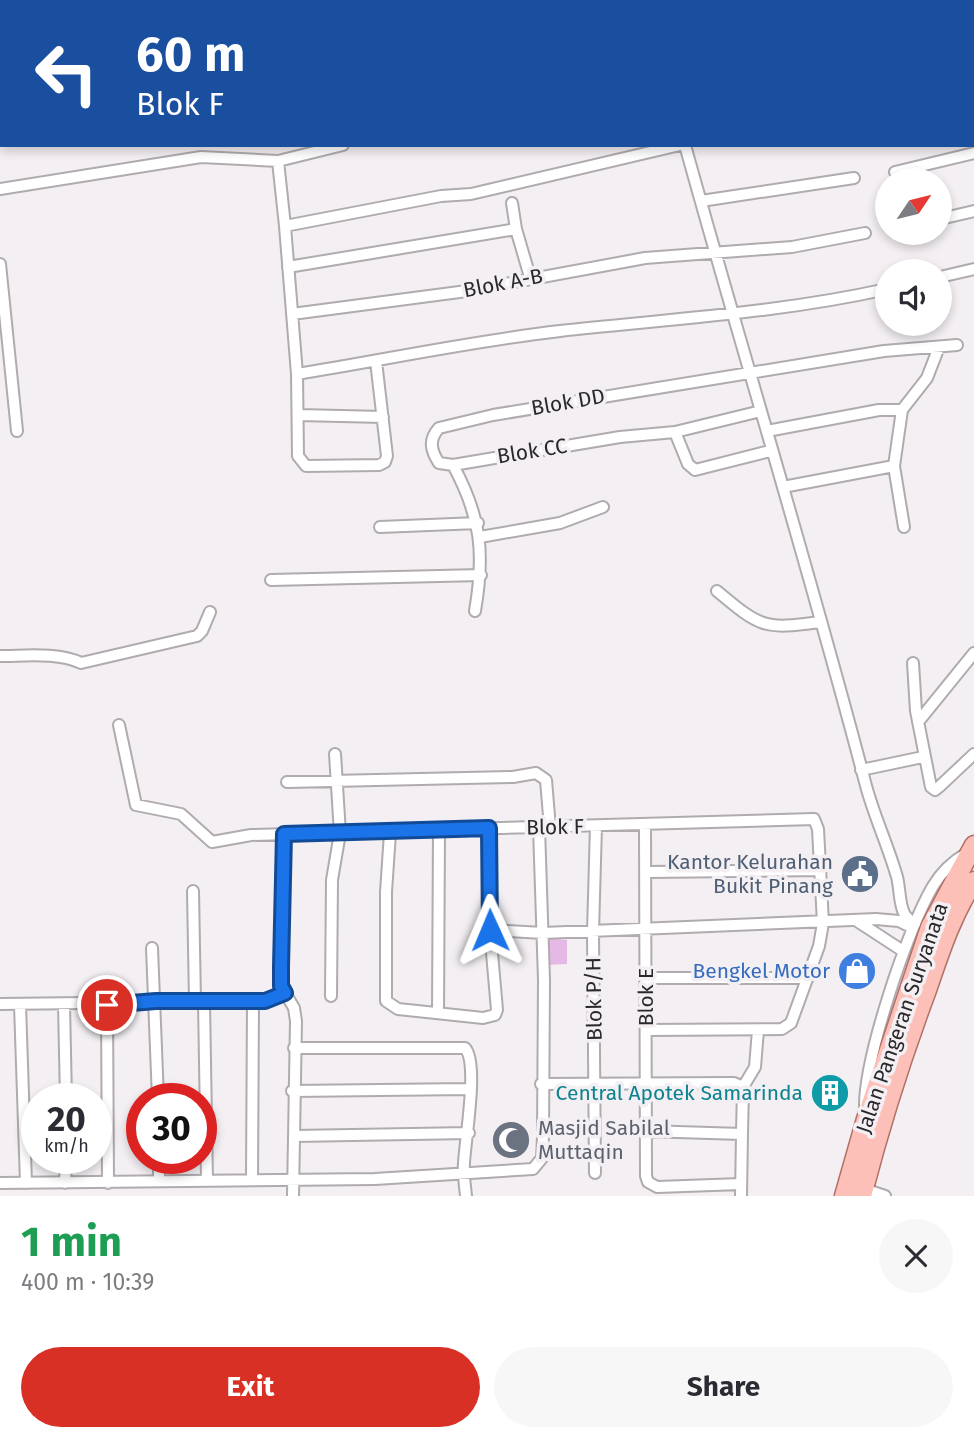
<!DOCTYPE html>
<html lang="en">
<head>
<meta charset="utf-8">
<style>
  :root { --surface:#fff; --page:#f7f7f7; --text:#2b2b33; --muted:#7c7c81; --accent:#d93025 }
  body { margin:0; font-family:"Fira Sans",sans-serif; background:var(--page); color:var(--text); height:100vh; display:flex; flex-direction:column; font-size:26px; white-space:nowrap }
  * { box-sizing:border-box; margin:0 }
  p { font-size:23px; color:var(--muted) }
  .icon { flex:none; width:38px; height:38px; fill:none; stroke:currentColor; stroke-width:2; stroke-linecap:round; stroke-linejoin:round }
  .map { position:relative; height:1196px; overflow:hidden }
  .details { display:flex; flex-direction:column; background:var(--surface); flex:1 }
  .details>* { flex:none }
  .banner { position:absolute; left:0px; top:0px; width:975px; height:147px; box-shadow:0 4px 10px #0003; background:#1a4fa0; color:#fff; overflow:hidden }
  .needle { width:46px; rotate:55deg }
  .buttons { position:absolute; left:875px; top:168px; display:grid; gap:14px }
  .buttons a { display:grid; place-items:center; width:77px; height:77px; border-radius:50%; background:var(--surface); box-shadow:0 4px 10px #0003; font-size:35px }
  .speed { position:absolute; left:21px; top:1083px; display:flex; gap:14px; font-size:35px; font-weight:700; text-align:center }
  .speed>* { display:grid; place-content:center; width:91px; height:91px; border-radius:50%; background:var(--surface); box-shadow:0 4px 10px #0003; line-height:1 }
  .speed small { font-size:18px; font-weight:400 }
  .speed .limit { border:10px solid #d22; background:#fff; color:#111 }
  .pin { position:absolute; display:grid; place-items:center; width:60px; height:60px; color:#fff; margin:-30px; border:4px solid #fff; border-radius:50%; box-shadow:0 2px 7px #0007 }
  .me { position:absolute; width:77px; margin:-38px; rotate:359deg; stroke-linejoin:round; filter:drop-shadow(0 0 5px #0008) }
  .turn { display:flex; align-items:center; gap:24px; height:147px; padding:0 21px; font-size:32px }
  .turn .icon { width:91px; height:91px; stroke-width:2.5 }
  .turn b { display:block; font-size:49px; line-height:60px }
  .round { display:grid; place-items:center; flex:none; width:74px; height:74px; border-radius:37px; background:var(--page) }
  .head { display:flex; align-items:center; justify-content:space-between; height:119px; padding:0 21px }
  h1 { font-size:42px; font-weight:700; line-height:52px; color:#1e9e55 }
  .action { display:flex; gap:14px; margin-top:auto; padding:14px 21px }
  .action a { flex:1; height:80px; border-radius:42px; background:var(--accent); color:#fff; font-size:28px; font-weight:700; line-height:80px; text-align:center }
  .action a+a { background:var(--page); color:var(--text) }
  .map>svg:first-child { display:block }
</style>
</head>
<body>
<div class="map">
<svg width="974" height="1196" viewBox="0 0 974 1196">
  <rect width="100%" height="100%" fill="#f3eff3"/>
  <path fill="#e6b8e6" d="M545,938l22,2v24l-21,1z"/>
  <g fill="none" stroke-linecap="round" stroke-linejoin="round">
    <g stroke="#afabaf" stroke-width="14">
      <path id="street" d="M652,0v2
        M953,0l1,2
        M474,2l9,-2
        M813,2l9,-2
        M973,26h1
        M0,29h2
        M343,145l-65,16 7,65 156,-30 30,-2 209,-49
        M685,145c59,213 124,423 180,637 8,32 23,63 32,95 3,11 2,26 7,36 2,5 7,8 11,11
        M895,172l79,-19
        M0,189l201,-32 77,4
        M701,201l153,-23
        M512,203l4,26
        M940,219l34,-8
        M285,226l12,148
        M0,264l17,167
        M288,267l228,-38 14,48
        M940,277l34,-8
        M292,314l175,-23 178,-33 147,-11 73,-14
        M376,361l11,95 -2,6 -6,3 -73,1 -8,-10 -1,-82c87,-14 175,-33 263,-43 110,-12 219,-18 327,-42
        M761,411l-86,21 -55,5 -167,28 -14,-2c-8,-12 -11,-23 0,-35l54,-13 391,-64 73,-6
        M299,415l84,2
        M767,431l112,-21h23l25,-32 12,-31
        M675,432l13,32 7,6 75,-19
        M453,465c28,52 32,88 22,146
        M894,466l10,61
        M783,487l111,-21 8,-56
        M380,527l98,-4
        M480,537l80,-14 43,-16
        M271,580l210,-5
        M717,591c43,36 47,39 102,31
        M0,656c25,0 58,-4 81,7l116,-27 5,-5 8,-19
        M913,663l3,48 15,76 4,3 5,-4 34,-32
        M918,722l56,-69
        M119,725l17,80 45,9 31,28 39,-7 563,-16 4,10 5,94 -4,23 -28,77 -9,6 -136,1
        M861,770l62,-13
        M287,782l226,-5 23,-4 10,7 4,48
        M645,826l1,350 2,6 9,5 84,-3
        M390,833l-4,59v109l12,8 85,9 12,-3 2,-5 -7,-80 -1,-102
        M284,834l-3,152 13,22 2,13 -3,175
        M647,872l174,-2
        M193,891l2,111
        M857,921l46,30
        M490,930l53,3 333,-14 23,2 12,6
        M152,948l6,151
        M646,978h162
        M331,996l1,-116 8,-47 -5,-79
        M204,1002l3,179
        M0,1004l265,-3 20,-8
        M20,1005l6,178
        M64,1005l2,94
        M107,1005l1,178
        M438,1013l1,-183
        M294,1048h171c14,15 0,92 -1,115 -1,11 1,22 2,33
        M541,1084l193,-1 9,4
        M743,1087l12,-20 3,-37
        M292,1091l177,-2
        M865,1111c-2,-50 42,-181 68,-225 9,-15 20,-25 34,-33
        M645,1131l97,3 1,-47
        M294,1136l175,-3
        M159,1158v22
        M595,1173l-2,-241 3,-106
        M252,1180l1,-178
        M0,1183l375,-4 158,-10 9,-11 1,-21 1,-157 -5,-152
        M65,1183l1,-25
        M864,1189l21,7
        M741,1196l1,-62"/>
    </g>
    <g stroke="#b27068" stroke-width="21">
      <path id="primary" d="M844,1196l22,-77 64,-192 44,-82
        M862,1196c18,-70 40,-139 65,-206 13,-38 25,-75 47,-109"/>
    </g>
    <use href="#street" stroke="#fff" stroke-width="10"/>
    <use href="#primary" stroke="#fdc0b9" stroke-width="18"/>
  </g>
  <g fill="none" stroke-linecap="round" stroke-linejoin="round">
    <g stroke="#114b97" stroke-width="18">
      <path id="route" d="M107,1005l49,-4h109l20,-8 -4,-7v-19l3,-133 205,-6 1,102"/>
    </g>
    <use href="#route" stroke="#1a73e8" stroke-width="12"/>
  </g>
  <defs>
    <g id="civic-disc" transform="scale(2.0125)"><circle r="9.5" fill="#5c6f8a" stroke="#f3eff3"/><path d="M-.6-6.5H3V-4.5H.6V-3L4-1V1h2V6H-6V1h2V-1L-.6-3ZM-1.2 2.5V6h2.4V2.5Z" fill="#fff"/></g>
    <g id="shop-disc" transform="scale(2.0125)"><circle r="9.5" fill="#3f7fe0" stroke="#f3eff3"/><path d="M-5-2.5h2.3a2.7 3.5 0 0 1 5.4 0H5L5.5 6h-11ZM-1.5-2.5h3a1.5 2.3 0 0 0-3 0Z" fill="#fff"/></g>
    <g id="building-disc" transform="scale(2.0125)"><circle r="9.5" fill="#0f9aa8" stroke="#f3eff3"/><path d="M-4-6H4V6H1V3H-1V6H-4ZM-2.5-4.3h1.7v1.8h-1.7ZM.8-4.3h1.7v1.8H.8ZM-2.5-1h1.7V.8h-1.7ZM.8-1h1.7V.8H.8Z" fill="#fff"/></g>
    <g id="mosque-disc" transform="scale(2.0125)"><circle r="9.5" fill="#6b7280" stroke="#f3eff3"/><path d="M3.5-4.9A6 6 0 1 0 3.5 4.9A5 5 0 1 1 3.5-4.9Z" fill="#fff"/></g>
  </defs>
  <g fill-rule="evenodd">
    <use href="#civic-disc" x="860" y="874"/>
    <use href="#shop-disc" x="857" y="971"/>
    <use href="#building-disc" x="830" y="1093"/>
    <use href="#mosque-disc" x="511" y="1140"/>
  </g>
  <g text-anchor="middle" stroke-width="7" stroke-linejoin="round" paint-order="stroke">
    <g font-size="21" fill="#2a282a" stroke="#f3eff3">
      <text transform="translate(503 283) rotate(-11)" y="7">Blok A-B</text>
      <text transform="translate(568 402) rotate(-10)" y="7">Blok DD</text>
      <text transform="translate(532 451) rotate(-9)" y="7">Blok CC</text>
      <text transform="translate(555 827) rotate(-1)" y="7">Blok F</text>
      <text transform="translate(646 997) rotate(-90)" y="7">Blok E</text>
      <text transform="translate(594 999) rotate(-91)" y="7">Blok P/H</text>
      <text transform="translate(902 1018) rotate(-71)" y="7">Jalan Pangeran Suryanata</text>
    </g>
    <g font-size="21" fill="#4e5e75" stroke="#f3eff3" text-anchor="end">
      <text x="833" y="869">Kantor Kelurahan<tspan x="833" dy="24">Bukit Pinang</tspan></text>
    </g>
    <g font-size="21" fill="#366cbe" stroke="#f3eff3" text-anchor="end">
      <text x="830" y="978">Bengkel Motor</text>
    </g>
    <g font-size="21" fill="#0d838f" stroke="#f3eff3" text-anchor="end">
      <text x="803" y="1100">Central Apotek Samarinda</text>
    </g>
    <g font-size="21" fill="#5b616d" stroke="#f3eff3" text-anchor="start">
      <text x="538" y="1135">Masjid Sabilal<tspan x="538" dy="24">Muttaqin</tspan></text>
    </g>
  </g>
</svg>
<div class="buttons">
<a><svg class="needle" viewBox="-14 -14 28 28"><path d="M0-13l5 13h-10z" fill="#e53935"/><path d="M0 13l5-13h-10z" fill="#7c7c81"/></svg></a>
<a><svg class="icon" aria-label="sound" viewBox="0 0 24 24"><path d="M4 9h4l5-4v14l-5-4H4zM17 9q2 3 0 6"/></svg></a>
</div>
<div class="speed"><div>20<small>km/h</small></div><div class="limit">30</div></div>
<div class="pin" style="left:107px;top:1005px;background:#d93025"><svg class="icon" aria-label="arrive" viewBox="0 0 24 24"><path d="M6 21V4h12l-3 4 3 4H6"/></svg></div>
<svg class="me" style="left:490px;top:930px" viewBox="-20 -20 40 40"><path d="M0-17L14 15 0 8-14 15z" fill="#1a73e8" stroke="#fff" stroke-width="4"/></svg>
<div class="banner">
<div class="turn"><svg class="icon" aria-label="left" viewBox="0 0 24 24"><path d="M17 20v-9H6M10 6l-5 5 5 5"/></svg><div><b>60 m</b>Blok F</div></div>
</div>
</div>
<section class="details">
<div class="head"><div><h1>1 min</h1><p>400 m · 10:39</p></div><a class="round"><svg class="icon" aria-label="close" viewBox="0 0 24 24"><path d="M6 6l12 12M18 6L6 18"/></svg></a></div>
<div class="action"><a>Exit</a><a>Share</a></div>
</section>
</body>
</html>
